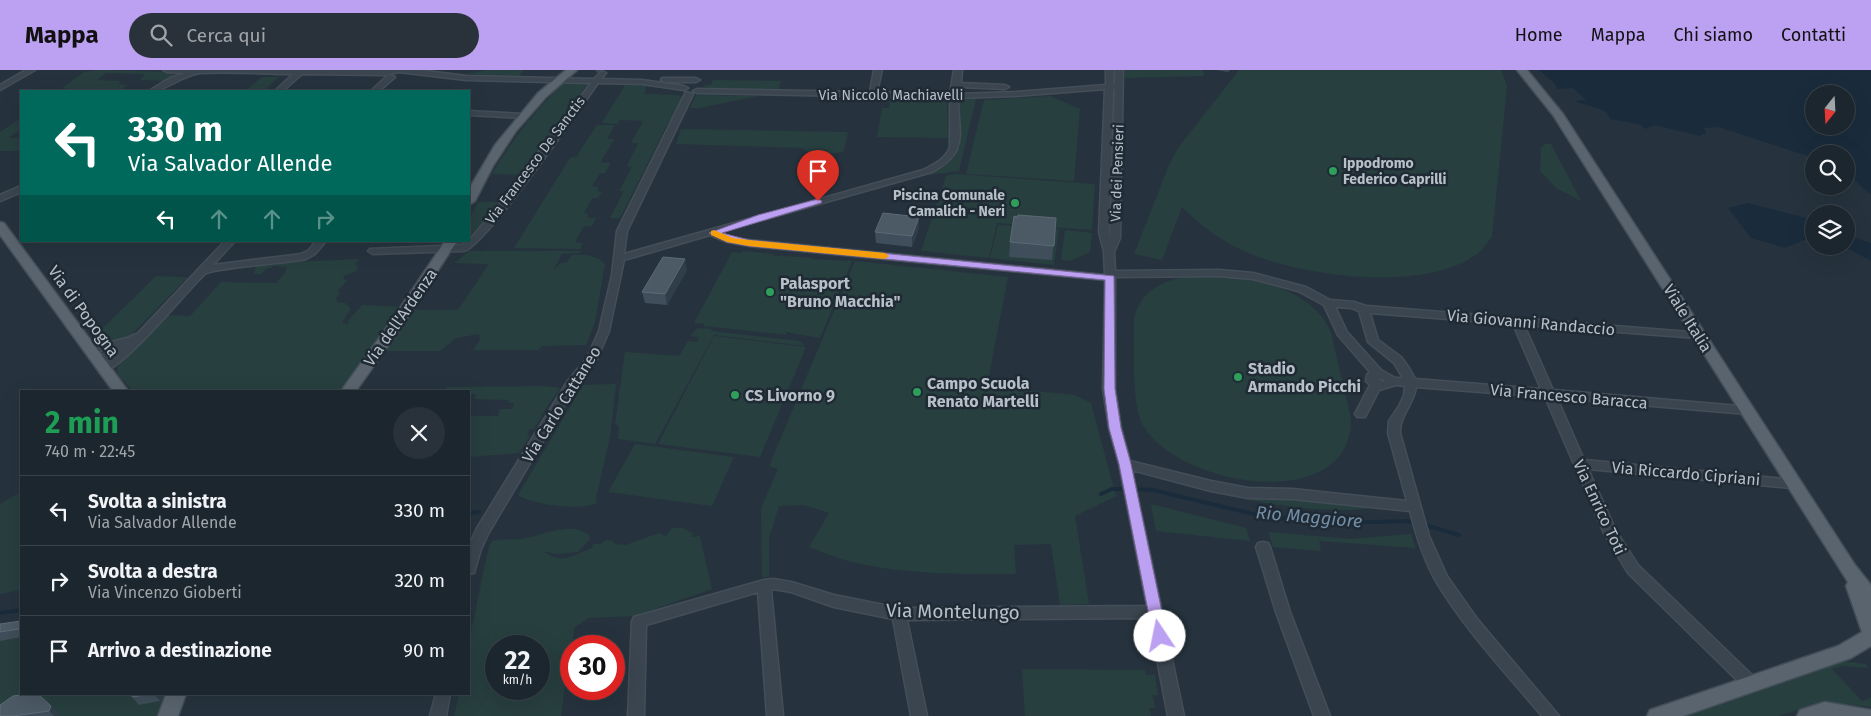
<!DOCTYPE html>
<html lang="it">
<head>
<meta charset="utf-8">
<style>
  :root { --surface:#1c262e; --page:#29323a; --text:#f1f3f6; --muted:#a0a5aa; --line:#3a434a; --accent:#bca0f2 }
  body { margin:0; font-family:"Fira Sans",sans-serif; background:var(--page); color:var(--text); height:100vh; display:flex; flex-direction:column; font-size:19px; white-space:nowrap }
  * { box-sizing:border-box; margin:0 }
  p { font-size:16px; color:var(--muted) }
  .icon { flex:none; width:28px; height:28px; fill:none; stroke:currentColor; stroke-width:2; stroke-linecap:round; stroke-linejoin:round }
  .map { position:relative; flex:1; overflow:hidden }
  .side { position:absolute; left:20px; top:320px; width:450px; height:305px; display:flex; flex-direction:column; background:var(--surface); border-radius:0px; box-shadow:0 5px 20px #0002,0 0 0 1px var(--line) }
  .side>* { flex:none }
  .guide { position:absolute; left:20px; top:20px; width:450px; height:152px; border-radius:0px; box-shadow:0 5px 20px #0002,0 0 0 1px var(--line); background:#00695c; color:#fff; overflow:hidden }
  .needle { width:32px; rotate:198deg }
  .tools { position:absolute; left:1805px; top:15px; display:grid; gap:10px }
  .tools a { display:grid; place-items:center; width:50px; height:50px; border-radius:50%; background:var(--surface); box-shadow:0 5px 20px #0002,0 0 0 1px var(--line); font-size:25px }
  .speed { position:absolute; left:485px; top:565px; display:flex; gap:10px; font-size:25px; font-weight:700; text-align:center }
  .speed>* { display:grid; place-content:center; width:65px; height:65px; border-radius:50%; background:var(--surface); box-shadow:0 5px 20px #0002,0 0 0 1px var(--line); line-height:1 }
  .speed small { font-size:12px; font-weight:400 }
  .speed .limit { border:8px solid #d22; background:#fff; color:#111 }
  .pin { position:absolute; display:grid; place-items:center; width:42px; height:42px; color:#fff; margin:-51px -21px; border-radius:50% 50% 50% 0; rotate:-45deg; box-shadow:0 0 5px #0007 }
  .pin .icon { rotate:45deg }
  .me { position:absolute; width:55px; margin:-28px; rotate:349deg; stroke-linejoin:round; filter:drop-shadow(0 0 4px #0008) }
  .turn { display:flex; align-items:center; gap:18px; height:105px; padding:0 25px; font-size:22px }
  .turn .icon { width:65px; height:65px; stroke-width:2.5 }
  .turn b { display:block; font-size:35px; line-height:42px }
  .lanes { display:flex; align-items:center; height:48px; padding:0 25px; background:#0003; justify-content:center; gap:25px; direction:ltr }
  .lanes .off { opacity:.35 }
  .round { display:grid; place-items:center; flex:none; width:52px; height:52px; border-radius:26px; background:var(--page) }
  .overview { display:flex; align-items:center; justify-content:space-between; height:85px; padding:0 25px }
  h1 { font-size:30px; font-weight:700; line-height:38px; color:#1e9e55 }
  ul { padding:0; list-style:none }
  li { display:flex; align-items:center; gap:15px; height:70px; padding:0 25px; border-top:1px solid var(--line) }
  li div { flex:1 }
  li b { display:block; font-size:19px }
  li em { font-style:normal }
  header { display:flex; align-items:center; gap:30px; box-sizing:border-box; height:70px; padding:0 25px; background:var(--accent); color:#111 }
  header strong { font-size:24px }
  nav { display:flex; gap:28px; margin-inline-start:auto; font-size:18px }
  .search { width:350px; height:45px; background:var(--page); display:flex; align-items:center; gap:12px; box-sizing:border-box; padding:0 18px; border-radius:28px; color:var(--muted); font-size:19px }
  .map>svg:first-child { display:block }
</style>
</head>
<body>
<header>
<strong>Mappa</strong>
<div class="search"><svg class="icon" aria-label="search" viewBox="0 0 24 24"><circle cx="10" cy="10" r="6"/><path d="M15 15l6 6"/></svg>Cerca qui</div>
<nav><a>Home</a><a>Mappa</a><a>Chi siamo</a><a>Contatti</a></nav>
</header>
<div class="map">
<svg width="1871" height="646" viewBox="0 0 1871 646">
  <rect width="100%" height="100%" fill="#26333e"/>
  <path fill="#283f3f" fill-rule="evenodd" d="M99,0l72,2 2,3 -7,6 -26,-1 5,-6 -39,-1 -9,7 24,1 -3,3 10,1 -10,6h-52l3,-2 -7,-1 22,-16z
    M489,0h35l-5,6 -54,-2z
    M1125,0h78l1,6 -79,2z
    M1239,0h262l6,16 -15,151c-5,5 -9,13 -15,17 -53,39 -176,23 -233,-3 -24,-11 -44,-26 -62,-44l-20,53 -28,-6 35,-89 9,-17z
    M262,7h17l-16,14 -17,-1z
    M713,10l68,1 -3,9 -68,-2 -7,-2 1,-1h7z
    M564,13h24l-66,92 -30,-1c19,-33 44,-65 72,-91z
    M625,15l21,1 -1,8 32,1 5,2v2l-11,22h-2l-49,97h-10l14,-27h-5l13,-24 -5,-1 11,-23h-7l12,-22 -23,-1 -2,4 -16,-1z
    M696,25l62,1 -58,12h-10z
    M1050,26l30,13 -6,72 -108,-7 18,-74z
    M891,28l56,3 1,37 -71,-1 5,-29h7z
    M964,29h12l-17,72 -32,4 21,-12 12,-16 -2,-44z
    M21,48v11l-12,9h12v13h-21v-19z
    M597,55h18l-8,14h7l-13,23 10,1 -6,10h-5l-8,13 7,1 -2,4 5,1 -4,6h-6l-8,15 5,1 -2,4h9l-5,9 -7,-1 -9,16 8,1 -3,6 -66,-1 56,-90 6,-1z
    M681,59l167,3 -4,19 -30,8 -11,-11 -127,-4z
    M1545,74h6l30,57 -25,-13 -16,-17 1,-23z
    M954,104l141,10 -3,46 -95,-7 -8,35 -68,-7 25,-75z
    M478,132h25l-27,33 -7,2v-17z
    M998,155l61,4 -5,36 -64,-7z
    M1065,160l27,3 -2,19 -20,9 -9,-1z
    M469,181h112l-1,2 -18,1 -8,15 7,-6 6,-1 5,-7c11,-1 26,0 33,9l-10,58 -9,23 -44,1 -3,4h-66l7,-10 -1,-6 -23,4 -16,13h-56l30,-41h44l31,-46 -35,-1z
    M742,181l32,3 -1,2h7l1,-1 3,1 28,2v1l40,2 -32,77 -34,-6v3l-82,-9v-2l-10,-1 38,-71 9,1z
    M359,189l-4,6 3,1c-1,7 -6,7 -13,9l-2,4 4,1 -9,11 2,2 -4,5 1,4 8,1 6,6 -9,14 7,1 -1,-3 14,-16 40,2 -63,84h-206l-15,-16 -1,-8 49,-52 24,1 31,-34 55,1 9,-10 2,-6 -13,-1 -3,2h-4l-6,6h-8l3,-7 36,-5z
    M855,191l153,16 -21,109 88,9 16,8 25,93 -41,20 14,88 -29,1 -9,-61 -37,1 2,29c-56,0 -114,1 -168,-13 -13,-4 -26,-9 -39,-14l20,-34 -25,-8 -25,1 -10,33v38h-7l-1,-69 17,-39 -9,-3z
    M1208,204c40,4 87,9 115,44 3,4 5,9 8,14l20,87c1,96 -171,68 -207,8 -14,-23 -9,-80 -10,-109 8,-34 42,-42 74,-44z
    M156,206l29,1 2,1 -56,57 -7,4 -24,4 -5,-7z
    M698,258l13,1v2l88,10 6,5 -91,-11 -59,109 -37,-5 1,-13 -4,-2 10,-72 54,4 9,-15 9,1 2,-5 -9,-1z
    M714,266l92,11 -46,110 -102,-13z
    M616,314l-6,53 -14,61 1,5c-17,8 -63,2 -79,-8l65,-110z
    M545,316l15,2 -19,28h-30h31l-8,13h-4l-3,6 3,1 -11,17 -50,4v-41h29l2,-7h12l2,-6h-6l1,-3 -35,-1 2,-5h-7v-3h-24l2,-4z
    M635,374l99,13 -22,49 -104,-14z
    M17,424l4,1v95l-21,4v-90z
    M1243,426l123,10 1,3c-42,3 -82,-2 -123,-10z
    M1151,434l95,24 4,13 -94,-10z
    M672,458h10l11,5 -2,4 9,-1 12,53 -77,27 -47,2 -14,10 -3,56 -6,2 -4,30h-107l5,-22h10v-51l15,-75 5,-22 3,-5c10,-2 18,-1 28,-2 23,-2 47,-19 69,-4v5l-11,12 -22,2 -13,-3c20,15 30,4 49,-3l1,-4h8l5,-4 6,1 4,3 10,1 33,-12 7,3zM539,576v43h-43v-43z
    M1268,462l83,7 60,-5 5,14 -97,-7 2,10 -48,-4z
    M21,554v70h144l-9,22h-156v-88z
    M1843,591l23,3 3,4 -26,-2 -11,3 30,32 9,-3v9l-46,-5 -47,14h-95l141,-52z
    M1022,599l123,1 1,5h9l3,20h-6l4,13h-7l2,8h-126z"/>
  <path fill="#1a2c3c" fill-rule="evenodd" d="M1539,0h332v124c-11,-6 -14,-15 -25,-21v-19h-32v4l-96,-31 -14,1 2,5 -6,3 -46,-11 -8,4 -8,-5 -28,-5 -3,-6 -8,-4 -25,-8 12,-1 -13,-12 -16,1 -2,-5zM1814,24h32v32h-32z
    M1748,133l66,17v19h-7l-22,9 -34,-10 -23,-30z
    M1846,165l25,8v18l-20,-11 -13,-4h8z"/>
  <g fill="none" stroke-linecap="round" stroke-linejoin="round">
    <path stroke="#1a2c3c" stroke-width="4" d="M1133,419l20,1 113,27 78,6 62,-2 10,2
      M1101,424l11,-5h15
      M469,443l10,-1
      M1422,454l37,11
      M0,543l21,-3"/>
    <path stroke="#3c4853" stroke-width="8" stroke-dasharray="8 4.5" stroke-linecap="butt" d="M598,3l3,-3"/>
    <g stroke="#444e58" stroke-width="3">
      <path id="minor" d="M26,0h9l-35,20v-5z
        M163,0h256l47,6 128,3 8,-8 4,2 -5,6 41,1 42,6 4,2 -4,2 -42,-6 -44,-1c-19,27 -112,162 -134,168l-91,3 -5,-3 2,-2 92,-4 7,-4 30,-36 92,-122 -125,-3 -67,-8 -14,3 -83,-1 -19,17h-8l18,-17c-30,0 -63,-3 -93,-1 -18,2 -33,18 -51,18l21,-13 15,-5 -18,-1z
        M874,0h8l-5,22 73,2 4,-24h8l-1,13 44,2 4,2 -4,2 -47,-2v7l58,-2 90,-7v-15h8l-1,14h2v-14h8l-3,168 -6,14 1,19 104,-1 34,3 53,14 24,13 24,2 12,4 336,27 1,2 -1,2 -4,1 -174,-13 29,65 198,17 2,3 -6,4 -190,-16 27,62 212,20 2,3 -2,3 -4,2 -204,-19 28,62 22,34 117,113 2,5 -2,5 -5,1 -5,-1 -117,-115 -24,-40 -59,-136 -129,-10c-2,17 -17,29 -16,46l29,103 18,40 31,44 81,96h-17c-36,-43 -76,-85 -105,-133 -13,-22 -21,-48 -27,-72l-118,-12 -44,-1 -37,-7 -79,-21 52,246h-16l-19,-98 -242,2 20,96h-16l-18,-97 -59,-12 -43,-15 -18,-3 -2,1 12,126h-16l-9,-124 -112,33 -2,91h-16l4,-95 2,-4 130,-37 9,-1 18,3 43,13 65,13 248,-2 -28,-142 -10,-36 -6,-39 2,-109 -356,-34 -22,-4 -17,-7 -86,25 -15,71 -12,28 -22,28 -87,147 -7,15 -7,24 -5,1v-28l8,-18 90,-146 20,-24 12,-27 13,-56 5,-44 69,-139 7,2 -66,137 -3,23 299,-84c10,-5 23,-11 27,-23v-49l-253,-5 -4,-2 4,-2 173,3zM1105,19l-6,143 5,20 1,23 -356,-35 -17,-2 -12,-6 212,-60c38,-21 26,-37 26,-74l58,-2zM1113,19h2l-5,149 -1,-6zM1219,206l34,3 45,12 26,14 14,30 32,37 -3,3 -1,6 4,4 -15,29 2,3h8l14,-27 17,-5 9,1 -1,9 -5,11 -10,15 -1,12 19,68 -115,-12 -44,-1 -37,-7 -81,-20 -9,-33 -6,-39v-112zM1335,237l17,1 7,3 9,31 26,21 9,15h-8l-14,-8 -34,-38zM1370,243l143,11 28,65 -126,-10 -6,-11 -7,-10 -24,-18zM1378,308l7,2v1l-3,1z
        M388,5l7,2 -16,14h-8z
        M662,8h34l4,2 -4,2h-31l-4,-2z
        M469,41l55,3 4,2 -4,2 -55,-3z
        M21,116v6l-21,9v-6z
        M225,171h10l-22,24 88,-11 8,-4 7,-9h10l-11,13 -9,5c-16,4 -95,9 -101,15 -17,15 -87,102 -105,98l-1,-3 13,-11 -13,7 -5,-4 19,-13 -21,5 -4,-1 -1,-2 1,-2 39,-10 11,-5z
        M1263,472l5,1 2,4 20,65 40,104h-16l-38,-104 -20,-65 2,-4z
        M436,624h14l-4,22h-16z"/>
    </g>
    <g stroke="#444e58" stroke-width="3">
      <path id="major" d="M566,0h11l-31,27 -30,34 -23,35 -18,35 -6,4v-16l26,-44 43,-52z
        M1517,0h10l36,44 292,451 16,20v61l-20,12 -168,58h-36l3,-6 188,-64 24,-14 -16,-46 2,-4 -295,-467z
        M0,152l4,1 124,168h-15l-113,-156z
        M445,171h12l-57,88 -44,62h-15l49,-68z
        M166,624h20l-8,22h-20z
        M1825,632l46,8v6h-74l3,-6z"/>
    </g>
    <use href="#minor" fill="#3a454f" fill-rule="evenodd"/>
    <use href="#major" fill="#59646e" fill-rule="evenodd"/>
  </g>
  <path fill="#3f4e5a" d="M1217,0h13l-2,2z
    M1056,148l-4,42 -43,-3 1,-15z
    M919,158l-7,19 -36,-4 -1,-11z
    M687,200l-20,35 -22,-2 -3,-11z
    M21,551v16l-21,4v-17z
    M133,624h30l-3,7 -21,4 -7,-8z
    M13,626l46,17 -1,3h-58z"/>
  <path fill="#303e4a" d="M919,147v11l-7,19v-11z
    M685,189l2,11 -20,35 -2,-11z
    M154,624h9l-3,7z
    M51,636l8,7 -1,3h-4l-5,-5z"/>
  <path fill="#4c5a66" stroke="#5d6a76" d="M883,143l36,4 -7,19 -37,-4z
    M1018,145l38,3 -2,28 -44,-4 4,-26 3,1z
    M663,187l22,2 -20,35 -23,-2z
    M21,551v4l-2,4 -19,3v-8z
    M28,624h10l13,12 -2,5 -36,5h-13v-11l13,-9z
    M133,624h20l-21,3z"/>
  <path fill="#bca0f2" stroke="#7a689d" d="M818,129l4,2 -1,2 -99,30 27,7 365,36 1,113 6,39 10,36 36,172 -2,5 -5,2 -5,-2 -2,-5 -34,-172 -10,-36 -5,-39 1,-109 -356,-34 -22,-4 -18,-9 49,-18z"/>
  <path fill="#f59e0b" d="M714,160l19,8 16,2 136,13 4,3 -4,3 -136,-13 -22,-4 -16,-7v-4z"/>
  <g fill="#2e9e5b" stroke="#1f2a34" stroke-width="2">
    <circle cx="1333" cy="101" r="5"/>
    <circle cx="1015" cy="133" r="5"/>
    <circle cx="770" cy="222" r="5"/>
    <circle cx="1238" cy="307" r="5"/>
    <circle cx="917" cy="322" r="5"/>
    <circle cx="735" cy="325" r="5"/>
  </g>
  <g text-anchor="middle" stroke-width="5" stroke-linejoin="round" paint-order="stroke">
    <g font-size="14" fill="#b7c0c9" stroke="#1f2a34">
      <text x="891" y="30">Via Niccolò Machiavelli</text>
      <text transform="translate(535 90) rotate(-53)" y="5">Via Francesco De Sanctis</text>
      <text transform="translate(1117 103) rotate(-88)" y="5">Via dei Pensieri</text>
    </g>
    <g font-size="14" font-weight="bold" fill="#b7c0c9" stroke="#1f2a34" text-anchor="start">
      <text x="1343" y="98">Ippodromo<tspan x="1343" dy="16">Federico Caprilli</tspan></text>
      <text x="1005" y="130" text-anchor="end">Piscina Comunale<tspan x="1005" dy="16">Camalich - Neri</tspan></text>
    </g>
    <g font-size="16" font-weight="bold" fill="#b7c0c9" stroke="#1f2a34" text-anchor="start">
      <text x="780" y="219">Palasport<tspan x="780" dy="18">"Bruno Macchia"</tspan></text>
      <text x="1248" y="304">Stadio<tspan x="1248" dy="18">Armando Picchi</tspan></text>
      <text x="927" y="319">Campo Scuola<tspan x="927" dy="18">Renato Martelli</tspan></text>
      <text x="745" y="331">CS Livorno 9</text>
    </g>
    <g font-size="16" fill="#b7c0c9" stroke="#1f2a34">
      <text transform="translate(84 241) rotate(54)" y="6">Via di Popogna</text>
      <text transform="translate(400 247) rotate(-55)" y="6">Via dell'Ardenza</text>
      <text transform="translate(1688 248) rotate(58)" y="6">Viale Italia</text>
      <text transform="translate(1531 252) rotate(5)" y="6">Via Giovanni Randaccio</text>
      <text transform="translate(1569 326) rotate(5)" y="6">Via Francesco Baracca</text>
      <text transform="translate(561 334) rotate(-58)" y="6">Via Carlo Cattaneo</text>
      <text transform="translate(1686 403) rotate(5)" y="6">Via Riccardo Cipriani</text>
      <text transform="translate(1600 437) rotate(65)" y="6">Via Enrico Toti</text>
    </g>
    <g font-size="18" font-style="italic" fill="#728ea6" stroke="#1f2a34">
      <text transform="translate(1309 447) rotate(5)" y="6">Rio Maggiore</text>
    </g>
    <g font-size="19" fill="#b7c0c9" stroke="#1f2a34">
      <text transform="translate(953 541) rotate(1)" y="7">Via Montelungo</text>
    </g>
  </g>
</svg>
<div class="tools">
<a><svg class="needle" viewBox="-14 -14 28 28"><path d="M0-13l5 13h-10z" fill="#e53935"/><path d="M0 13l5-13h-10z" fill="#a0a5aa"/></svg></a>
<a><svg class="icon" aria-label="search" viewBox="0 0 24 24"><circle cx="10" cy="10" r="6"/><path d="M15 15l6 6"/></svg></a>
<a><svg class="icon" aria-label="layers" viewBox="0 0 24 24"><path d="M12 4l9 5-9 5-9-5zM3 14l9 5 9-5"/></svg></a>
</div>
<div class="speed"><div>22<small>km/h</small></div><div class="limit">30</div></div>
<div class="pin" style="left:818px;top:131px;background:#d93025"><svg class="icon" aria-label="arrive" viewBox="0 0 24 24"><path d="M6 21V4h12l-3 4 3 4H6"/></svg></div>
<svg class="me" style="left:1160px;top:566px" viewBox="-20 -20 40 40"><circle r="19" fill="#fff"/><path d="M0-13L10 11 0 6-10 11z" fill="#bca0f2"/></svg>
<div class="guide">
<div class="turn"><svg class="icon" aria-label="left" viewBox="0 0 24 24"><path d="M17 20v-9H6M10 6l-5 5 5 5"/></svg><div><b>330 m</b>Via Salvador Allende</div></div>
<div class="lanes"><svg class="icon" aria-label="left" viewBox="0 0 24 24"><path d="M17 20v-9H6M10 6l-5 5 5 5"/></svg><svg class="icon off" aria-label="ahead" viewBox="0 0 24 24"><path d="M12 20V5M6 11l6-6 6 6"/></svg><svg class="icon off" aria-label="ahead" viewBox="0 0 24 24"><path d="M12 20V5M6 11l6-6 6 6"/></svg><svg class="icon off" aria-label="right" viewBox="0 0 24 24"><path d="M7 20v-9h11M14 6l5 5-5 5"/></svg></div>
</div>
<section class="side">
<div class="overview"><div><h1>2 min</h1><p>740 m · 22:45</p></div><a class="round"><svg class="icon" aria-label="close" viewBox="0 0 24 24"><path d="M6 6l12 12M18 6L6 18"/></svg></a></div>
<ul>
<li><svg class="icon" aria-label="left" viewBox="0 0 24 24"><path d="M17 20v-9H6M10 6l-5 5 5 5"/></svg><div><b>Svolta a sinistra</b><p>Via Salvador Allende</p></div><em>330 m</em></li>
<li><svg class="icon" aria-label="right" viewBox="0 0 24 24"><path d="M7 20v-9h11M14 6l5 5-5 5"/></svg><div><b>Svolta a destra</b><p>Via Vincenzo Gioberti</p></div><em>320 m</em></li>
<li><svg class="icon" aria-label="arrive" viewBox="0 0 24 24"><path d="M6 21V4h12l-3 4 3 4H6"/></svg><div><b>Arrivo a destinazione</b></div><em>90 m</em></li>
</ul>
</section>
</div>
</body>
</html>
